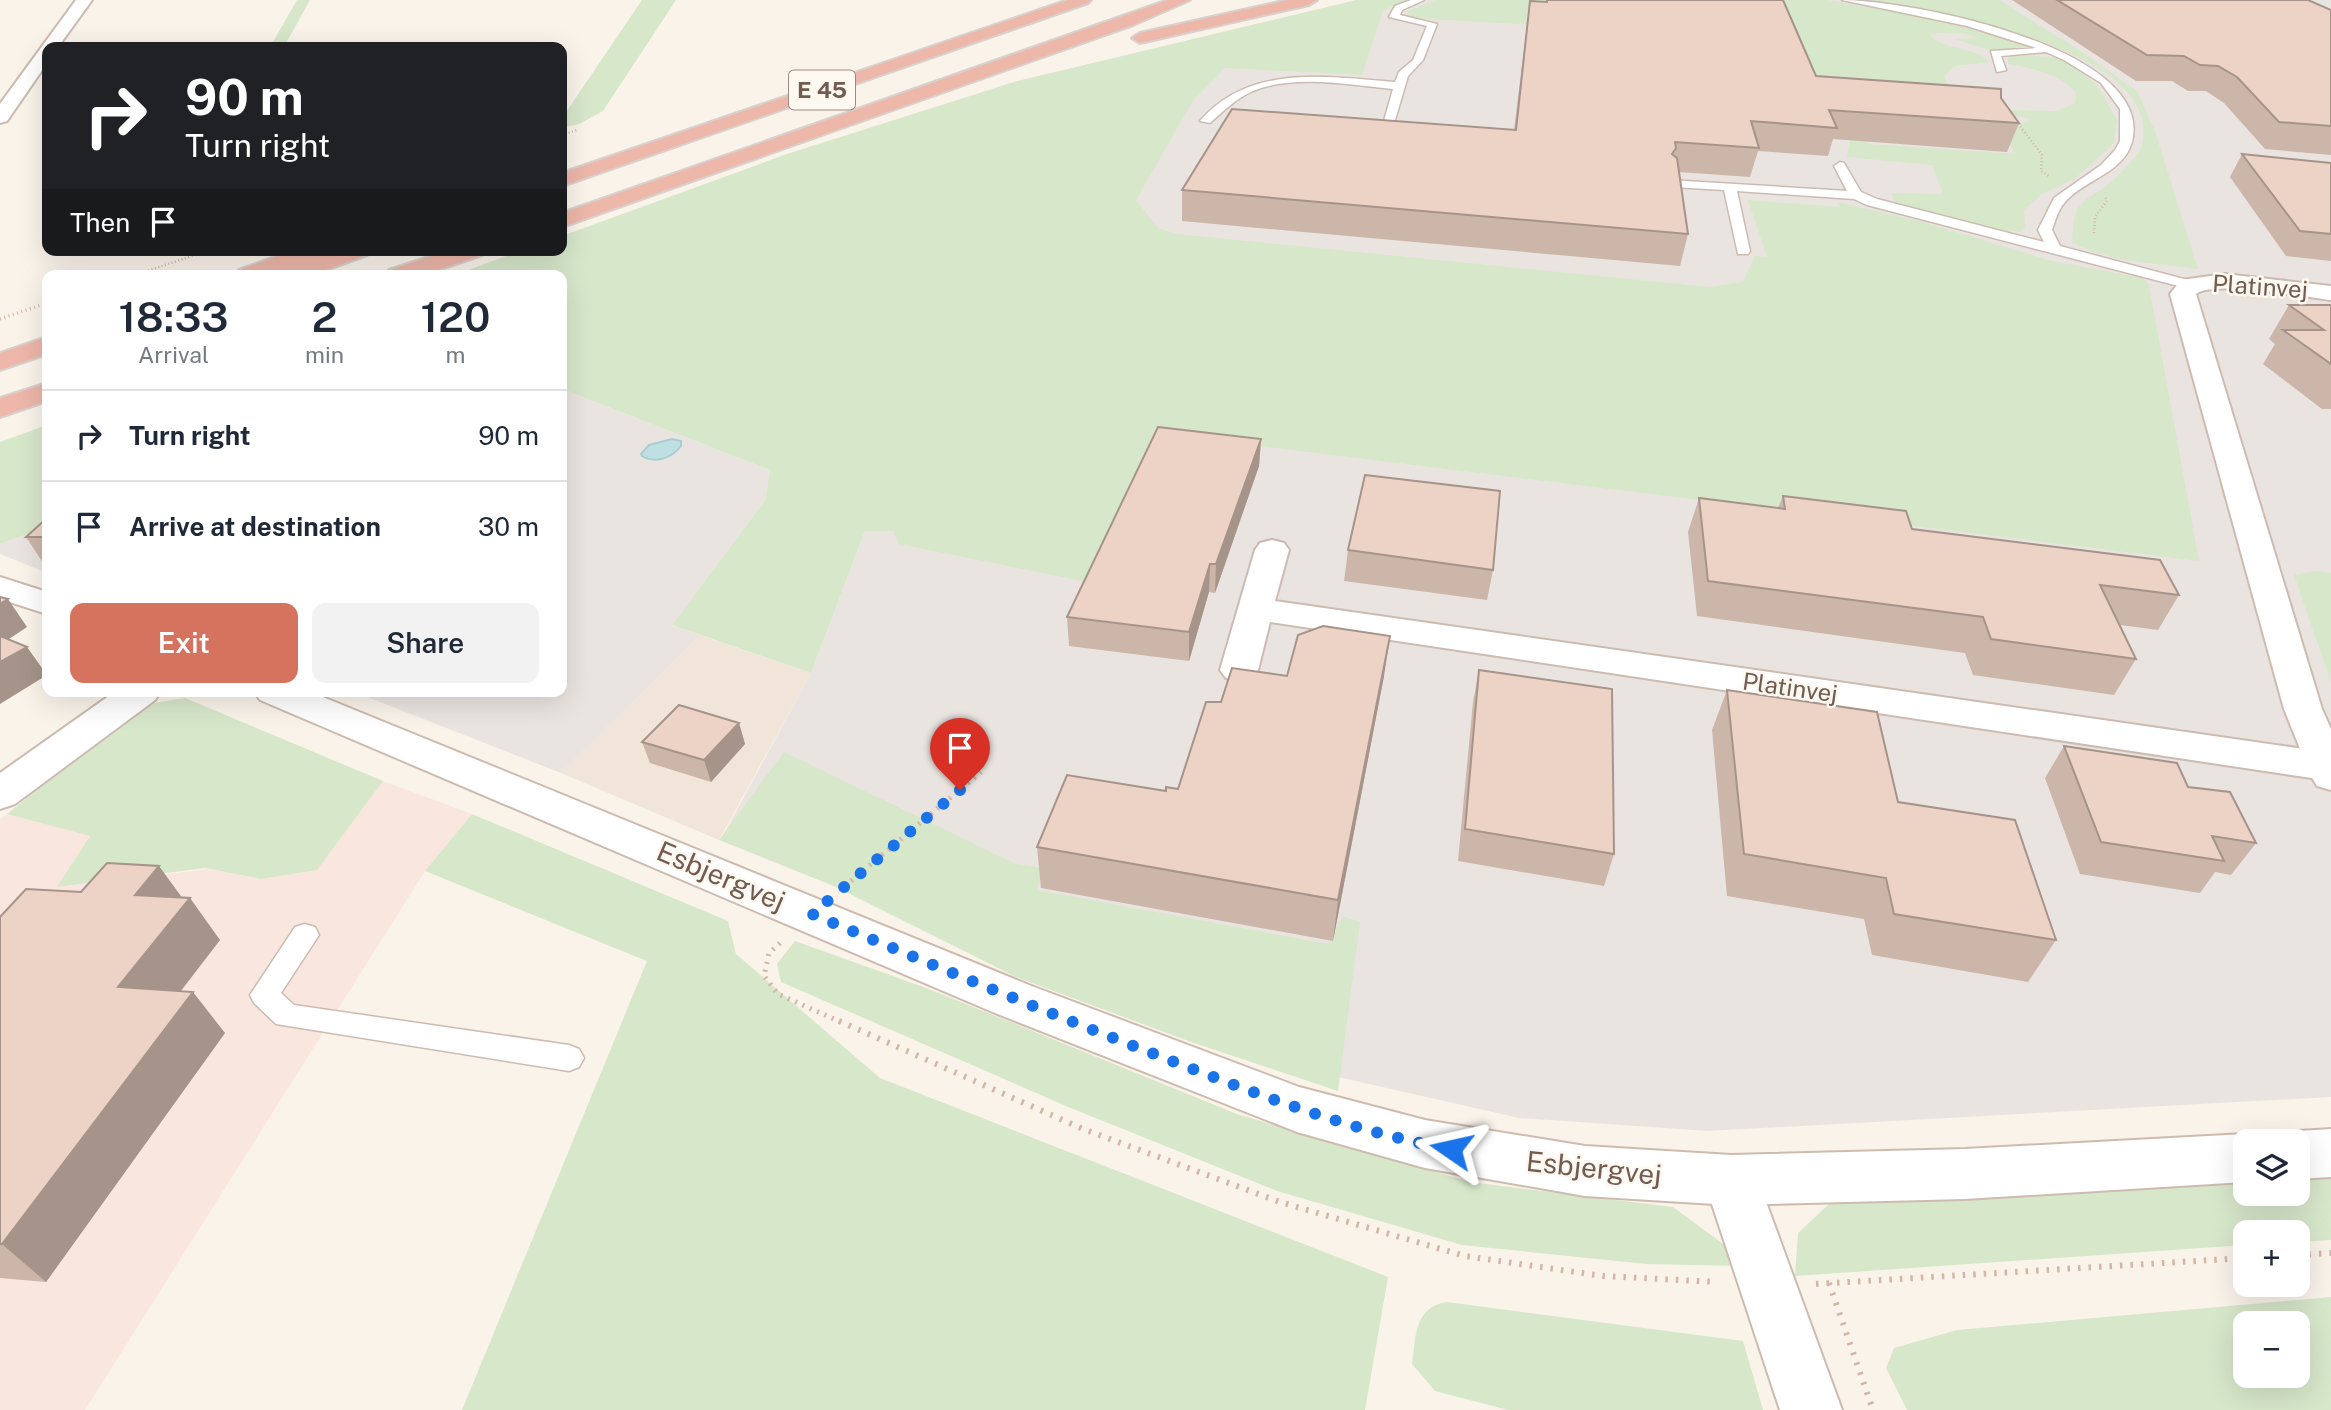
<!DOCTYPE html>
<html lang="en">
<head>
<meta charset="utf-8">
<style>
  :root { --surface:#fff; --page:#f2f2f3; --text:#1f2937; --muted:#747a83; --line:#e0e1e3; --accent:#d6735e }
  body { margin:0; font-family:"Public Sans",sans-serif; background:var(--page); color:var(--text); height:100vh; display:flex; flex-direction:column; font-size:26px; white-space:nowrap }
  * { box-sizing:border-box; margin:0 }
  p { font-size:23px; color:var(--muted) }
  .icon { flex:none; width:38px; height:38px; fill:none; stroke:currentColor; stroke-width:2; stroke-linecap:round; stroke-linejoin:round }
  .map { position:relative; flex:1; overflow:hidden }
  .drawer { position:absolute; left:42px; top:270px; width:525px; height:427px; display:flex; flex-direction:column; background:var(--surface); border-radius:14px; box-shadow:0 7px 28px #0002 }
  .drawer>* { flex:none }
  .hud { position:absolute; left:42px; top:42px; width:525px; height:214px; border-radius:14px; box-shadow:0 7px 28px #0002; background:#202124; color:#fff; overflow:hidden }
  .buttons { position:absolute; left:2233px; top:1129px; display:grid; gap:14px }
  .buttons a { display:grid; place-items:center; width:77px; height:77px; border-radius:14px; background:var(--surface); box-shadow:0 7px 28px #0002; font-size:35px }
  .pin { position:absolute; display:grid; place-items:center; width:60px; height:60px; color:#fff; margin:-72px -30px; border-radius:50% 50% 50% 0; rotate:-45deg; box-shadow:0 0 7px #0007 }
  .pin .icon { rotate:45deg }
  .me { position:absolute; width:77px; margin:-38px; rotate:281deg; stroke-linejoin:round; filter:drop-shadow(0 0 5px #0008) }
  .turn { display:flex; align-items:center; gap:24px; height:147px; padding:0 28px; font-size:32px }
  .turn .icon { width:91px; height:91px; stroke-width:2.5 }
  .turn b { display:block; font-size:49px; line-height:60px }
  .then { display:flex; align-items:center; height:66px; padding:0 28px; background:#0003; gap:14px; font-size:26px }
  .eta { display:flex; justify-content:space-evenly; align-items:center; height:119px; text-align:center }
  .eta b { font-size:42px; font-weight:600; line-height:49px }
  .button { display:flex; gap:14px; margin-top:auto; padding:14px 28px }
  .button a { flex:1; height:80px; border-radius:14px; background:var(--accent); color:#fff; font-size:28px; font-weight:600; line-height:80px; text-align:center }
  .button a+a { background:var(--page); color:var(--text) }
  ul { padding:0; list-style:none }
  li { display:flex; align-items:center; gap:21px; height:91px; padding:0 28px; border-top:2px solid var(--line) }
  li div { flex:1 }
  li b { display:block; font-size:26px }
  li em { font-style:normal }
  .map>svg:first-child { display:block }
</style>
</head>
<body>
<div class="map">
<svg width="2331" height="1410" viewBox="0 0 2331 1410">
  <rect width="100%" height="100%" fill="#faf3ea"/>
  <path fill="#f1e5d9" d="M700,635l111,38 -92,167 -158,-67z"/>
  <path fill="#f9e6df" d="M383,781l89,33 -47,57 -340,539h-85v-591l7,-5 84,22 -33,51 150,-18 53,10 56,-9z"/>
  <path fill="#eae4e0" d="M1357,0h974v1097l-623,34 -189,-13 -225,-51 -568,-237 85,-157 97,-255 -176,-79 282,-257z
    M562,389l208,81 -5,30 -93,125 28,10 -139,138 -209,-82h210z
    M47,527v46l-47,-19v-10z"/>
  <path fill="#d7e7ca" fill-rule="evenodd" d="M297,0h13l-26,47h-14z
    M642,0h34l-73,111 -24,13 -17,4v-10z
    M1357,0h53l-27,10 -21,65 -137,-7 -33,34 -56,98 22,28 19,6 533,53 33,-5 12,-26 12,1 -19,-57 91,7 -2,-5 86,20 129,39 90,17 7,7 50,276 -1038,-127 -69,149 -193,-39 -6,-13h-28l-54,142 -139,-48 93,-125 5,-30 -208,-81v-114h-107l67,-25h40v-14l225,-82 227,-72z
    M1435,0h392l127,22 70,21 8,5 -39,3 -39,-12 24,-1c-14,-6 -34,-7 -48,-3 15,17 44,10 59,27l-35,4 -9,9v5l8,9 -6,19 -410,-83 -124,-7 -7,-6z
    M1866,0h133l80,50 58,41 18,40 43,138c-41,-6 -89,-6 -126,-27 1,-10 1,-24 5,-32 5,-11 19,-16 28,-23 7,-5 34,-32 36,-39 30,-100 -213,-138 -275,-148z
    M2019,55l34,2 13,4 31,24 20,35 -3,23 -38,35 -34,16 -18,16 1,17 -5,5 -22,-3 -103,-27 -4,-9 52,1 -11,-29 -85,-8 4,-23 10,1 8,9 147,10 -23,-36 30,6 1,-3 8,-2 -28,-6 4,-3 49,1 18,-8 1,-10c-17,-20 -42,-24 -68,-29v-7z
    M47,425v102l-47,17v-102z
    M2315,571l16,2v109l-37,-107z
    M185,698l198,83 -66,89 -56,9 -56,-11 -148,19 33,-51 -83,-22 135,-109z
    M784,752l232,112 28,4 -7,22 291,54 15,-28 17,6 -22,169 -147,-49 -175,-65 -180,-90 -117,-47z
    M472,814l256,107 8,33 144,124 508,199 -23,133h-903l185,-449 -222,-90z
    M795,941l134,48 308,125 233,68 203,25 61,45 6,14 -94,-2 -184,-19 -185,-54 -211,-85 -285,-124 -4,-18z
    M2331,1172v68l-33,2v-10h-53v13l-450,31 3,-43 31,-29 416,-27v17h53v-20z
    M2331,1297v113h-424l-21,-42 8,-20 63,-18zM2245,1323h53v53h-53z
    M1447,1302l296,39 20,69h-255l-73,-19 -23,-27c4,-28 2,-57 35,-62z"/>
  <path fill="#c0dfe2" stroke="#a8ced3" stroke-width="2" d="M672,439l9,2v5c-9,12 -26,18 -39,10l-1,-2 8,-9z"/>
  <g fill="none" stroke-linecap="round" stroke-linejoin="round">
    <g stroke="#ccbbb1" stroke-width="3">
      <path id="lane" d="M1411,0h13l-22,10 -2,5 37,9 -14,36 -15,16 -18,61 -10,-2 13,-46c-43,-4 -98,-15 -140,2 -16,7 -30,20 -43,32l-10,-2c50,-58 127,-44 195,-39l4,-10 14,-12 14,-34 -38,-9 6,-11z
        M1842,0c65,0 314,47 290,142 -9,33 -52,38 -70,64 -5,7 -7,16 -10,24l8,16 135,36 2,3 -2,3 -5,1 -323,-84 -13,-6 -117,-8 13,60 -2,3h-10l-14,-64 -51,-3 -6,-4 2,-3 178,11 -13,-25 6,-4 4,1 17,29 16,7 167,43 -6,-12 16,-32 47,-33 14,-15 5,-9v-32l-19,-26 -37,-23 -18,-8 -45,4 5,14 -9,2 -6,-21 45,-3 -69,-22z
        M305,924l10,3 4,8 -38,58 13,12 275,40 10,4 5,9 -5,9 -10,4 -293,-47 -22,-21 -4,-8 45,-68z"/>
    </g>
    <g stroke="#ccbbb1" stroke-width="4">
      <path id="street" d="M76,0h16l-34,47h-11v16l-40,58 -7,2v-19z
        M1272,540l12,3 5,7 -14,51 1050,151 6,2v24l-6,2 -1055,-158 -12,48 -6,8 -13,4 -13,-4 -6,-8 35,-120 5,-7z
        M116,691h45l-6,9 -140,104 -15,5v-36z
        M1731,1155l19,7 8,18 84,230h-62l-76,-230 8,-18z"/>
    </g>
    <g stroke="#cebbaf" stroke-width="4">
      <path id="secondary" d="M2225,274l106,12v14c-25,-3 -118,-20 -135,-6l126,415 9,20v61l-14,-4 -6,-10 -27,-67 -114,-415 11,-14z
        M0,577l47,15v22l-47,-15z
        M254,691h54l721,294 270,102 126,33 160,26 146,9 234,-6 280,-15 19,7h-19v41l-280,17 -234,6 -146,-9 -160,-28 -128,-36 -302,-119 -735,-313z
        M2331,1129v48l-33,2v-38h-20l1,-3 19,-7z"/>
    </g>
    <g stroke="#d8d1ce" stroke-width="4">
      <path id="highway" d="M1068,0h23l-3,3 -526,183v-13z
        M1168,0h22l-57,25 -571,202v-14z
        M1288,0h29l-8,5 -169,38 -8,-5 8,-5z
        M294,250h25v6l17,-6h35l-4,5 -55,20h-36l1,-2 -41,2 3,-5z
        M450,250h36l-4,5 -59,20h-37l3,-5z
        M47,337v17l-47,16v-17z
        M47,383v18l-47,16v-19z"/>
    </g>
    <path stroke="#d2b6a8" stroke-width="2.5" stroke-dasharray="1 2.5" stroke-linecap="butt" d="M2016,121l26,34 -1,16 8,5
      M562,135l15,-5
      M2094,233l1,-16 12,-16 -2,-4
      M135,275l75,-25"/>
    <path stroke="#d2b6a8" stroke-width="3.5" stroke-dasharray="1 3.5" stroke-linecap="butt" d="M0,319l47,-16"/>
    <path stroke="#d2b6a8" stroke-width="5" stroke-dasharray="2 6" stroke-linecap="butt" d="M845,886l136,-114
      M780,943l-11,10 -5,23 14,18 65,29"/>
    <path stroke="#d2b6a8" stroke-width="6" stroke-dasharray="2.5 8" stroke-linecap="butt" d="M839,1021l244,108 197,73 185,54 138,20 114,6
      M2298,1255l33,-2
      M1829,1283l44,127
      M1816,1284l429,-26"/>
    <use href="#lane" fill="#fff" fill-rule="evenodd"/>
    <use href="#street" fill="#fff" fill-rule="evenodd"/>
    <use href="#secondary" fill="#fff" fill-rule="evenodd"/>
    <use href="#highway" fill="#edb7a9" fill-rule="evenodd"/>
  </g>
  <path fill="#ccb5a9" d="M1546,0h237l33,76 185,22 18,25 -12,29 -174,-13 -5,17 -70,-5 -8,26 -71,-5 9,62 -8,32 -498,-45v-31l332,-60 13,-105 3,-24 15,1z
    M2012,0h296l23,10v145l-66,-6 -41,-46 -18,-12h-18l-16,-10h-36z
    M2242,154l89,9v98l-45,-5 -56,-79z
    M2289,305h42v104h-9l-59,-45 12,-20 -6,-5z
    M1261,439l-2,27 -44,127 -6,-1 -20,69 -120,-15 -2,-29z
    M1783,496l129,33 267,66 -21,35 -38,-5 16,34 -22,36 -141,-20 -8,-22 -268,-37 -9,-84 11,-34 79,10z
    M47,518v51l-21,-32z
    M1348,550l145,20 -6,30 -143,-19z
    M1479,670l135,184 -10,32 -146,-25 15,-159z
    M1287,676h97l-51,265 -292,-53 -4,-41 129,-56 12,-2 43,-87z
    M1727,690l171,112 158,138 -28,42 -156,-27 -8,-36 -137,-23 -15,-166z
    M739,723l6,21 -34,38 -61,-19 -8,-21z
    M2064,746l124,41 68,56 -25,32 -16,-3 -15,21 -120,-19 -35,-96z
    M182,898l38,42 -39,51 44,42 -179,249 -46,-4v-361z"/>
  <path fill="#a6948a" d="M1261,439l-2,27 -44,127 1,-29z
    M1210,564l-1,28 -20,69v-29z
    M8,599l19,28 -27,18v-41z
    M1390,636l-6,40 -51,265 5,-41z
    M27,647l20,28 -47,29v-42z
    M739,723l6,21 -34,38 -7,-22z
    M159,866l27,37 4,-5 30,42 -68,88 -34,-41 17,-92z
    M193,992l32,41 -179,249 -44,-38z"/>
  <path fill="#edd3c5" stroke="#a6948a" stroke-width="2" d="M1547,0h236l33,76 185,13v9l18,25 -190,-13 8,18 -86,-7 8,27 -84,-6 1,6 -4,6 5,4 11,76 -506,-44 50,-81 284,21 14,-129 17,1z
    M2057,0h251l23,10v116l-52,-4 -42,-45 -19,-11 -18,-1 -16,-9 -37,-1z
    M2242,154l89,9v71l-31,-3z
    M2289,305h42v59l-48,-34h41z
    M1158,427l103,12 -45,125h-6l-21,68 -122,-15z
    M1365,475l135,16 -7,79 -145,-20z
    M1783,496l123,15 6,18 248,31 19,35 -79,-10 36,74 -145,-20 -8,-22 -275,-36 -9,-83 86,11z
    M47,518v19h-21z
    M0,597l8,2 -8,5z
    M1323,626l67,10 -52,264 -301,-53 30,-72 99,16v-4l12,2 28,-87h15l11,-34 55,8 11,-41z
    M0,636l27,11 -27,15z
    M1479,670l133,19 2,165 -149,-25z
    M1727,690l150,22 21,90 117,18 41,120 -162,-26 -8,-36 -142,-24z
    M679,705l60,18 -35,37 -62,-18z
    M2064,746l113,17 11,24 42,5 26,51 -44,-7 12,25 -123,-19z
    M107,863l52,3 -24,29 55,3 -72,89 75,5 -191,252h-2v-327l26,-28 55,3z"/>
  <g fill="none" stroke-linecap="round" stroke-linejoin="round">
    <path stroke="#1a73e8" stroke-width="12" stroke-dasharray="0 21.6" d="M960,790l-148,124c118,50 236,99 355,145 93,36 186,73 284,90"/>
  </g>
  <g text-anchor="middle" stroke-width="5" stroke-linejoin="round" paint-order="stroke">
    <rect fill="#fdf8f0" stroke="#9c8a80" stroke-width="2" x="789" y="70.5" width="66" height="39" rx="5"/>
    <g font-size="23" font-weight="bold" fill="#725b50">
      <text x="822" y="98">E 45</text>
    </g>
    <g font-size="24" fill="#725b50" stroke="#fdf8f0">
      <text transform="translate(2260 287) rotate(4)" y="8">Platinvej</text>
      <text transform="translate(1790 688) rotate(8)" y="8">Platinvej</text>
    </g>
    <g font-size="28" fill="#725b50" stroke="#fdf8f0">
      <text transform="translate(721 876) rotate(23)" y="10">Esbjergvej</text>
      <text transform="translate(1594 1168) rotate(6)" y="10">Esbjergvej</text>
    </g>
  </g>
</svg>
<div class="buttons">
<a><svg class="icon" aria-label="layers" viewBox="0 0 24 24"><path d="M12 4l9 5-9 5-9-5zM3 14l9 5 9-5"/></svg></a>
<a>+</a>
<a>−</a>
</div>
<div class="pin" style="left:960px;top:790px;background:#d93025"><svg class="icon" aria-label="arrive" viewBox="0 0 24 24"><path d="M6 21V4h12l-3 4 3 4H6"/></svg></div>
<svg class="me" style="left:1451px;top:1149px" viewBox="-20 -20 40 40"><path d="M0-17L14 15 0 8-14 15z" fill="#1a73e8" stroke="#fff" stroke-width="4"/></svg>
<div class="hud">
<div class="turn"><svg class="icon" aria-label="right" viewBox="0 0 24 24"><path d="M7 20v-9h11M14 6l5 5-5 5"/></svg><div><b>90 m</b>Turn right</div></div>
<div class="then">Then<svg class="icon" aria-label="arrive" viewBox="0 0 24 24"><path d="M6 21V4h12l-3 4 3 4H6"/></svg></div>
</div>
<section class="drawer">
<div class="eta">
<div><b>18:33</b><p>Arrival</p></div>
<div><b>2</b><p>min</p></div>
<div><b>120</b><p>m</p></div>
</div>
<ul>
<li><svg class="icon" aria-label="right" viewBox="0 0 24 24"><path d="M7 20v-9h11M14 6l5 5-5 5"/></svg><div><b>Turn right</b></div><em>90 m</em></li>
<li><svg class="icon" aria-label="arrive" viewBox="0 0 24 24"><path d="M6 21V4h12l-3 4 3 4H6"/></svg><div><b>Arrive at destination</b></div><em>30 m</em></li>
</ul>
<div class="button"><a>Exit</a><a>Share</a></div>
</section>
</div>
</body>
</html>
